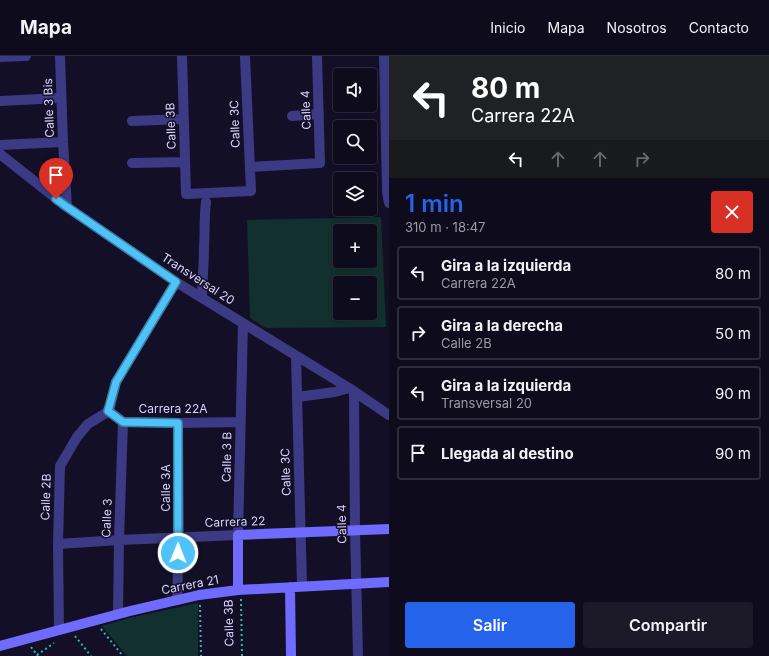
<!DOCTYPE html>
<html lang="es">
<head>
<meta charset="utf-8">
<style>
  :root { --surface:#0e0b1c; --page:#1c1929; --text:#f1f3f6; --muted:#9b9ba3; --line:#2e2b3b; --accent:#2563eb }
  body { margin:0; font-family:Inter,sans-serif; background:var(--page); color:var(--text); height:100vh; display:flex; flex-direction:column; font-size:15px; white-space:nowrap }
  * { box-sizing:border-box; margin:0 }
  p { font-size:13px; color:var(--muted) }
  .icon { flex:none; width:22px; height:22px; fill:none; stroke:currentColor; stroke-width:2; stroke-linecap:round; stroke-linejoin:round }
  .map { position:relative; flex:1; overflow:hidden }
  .details { display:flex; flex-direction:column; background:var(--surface); width:380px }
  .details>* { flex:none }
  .guide { background:#202124; color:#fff; overflow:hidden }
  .buttons { position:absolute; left:333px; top:12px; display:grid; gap:8px }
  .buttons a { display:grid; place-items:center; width:44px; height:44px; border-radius:4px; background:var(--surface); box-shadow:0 2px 6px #0003,0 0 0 1px var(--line); font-size:20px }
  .pin { position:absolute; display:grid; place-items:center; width:34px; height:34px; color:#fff; margin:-41px -17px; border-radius:50% 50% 50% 0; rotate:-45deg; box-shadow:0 0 4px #0007 }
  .pin .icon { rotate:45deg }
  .me { position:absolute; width:44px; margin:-22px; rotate:1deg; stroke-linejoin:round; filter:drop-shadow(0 0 3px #0008) }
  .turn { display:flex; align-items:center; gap:14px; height:84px; padding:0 16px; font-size:18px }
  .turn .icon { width:52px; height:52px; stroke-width:2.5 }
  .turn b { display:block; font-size:28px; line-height:34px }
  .lanes { display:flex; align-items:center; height:38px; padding:0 16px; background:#0003; justify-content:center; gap:20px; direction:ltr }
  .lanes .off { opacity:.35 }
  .round { display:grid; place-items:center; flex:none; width:42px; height:42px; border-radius:4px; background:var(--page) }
  .head { display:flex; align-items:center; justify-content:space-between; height:68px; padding:0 16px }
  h1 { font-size:24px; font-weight:600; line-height:30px; color:var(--accent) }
  .cta { display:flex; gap:8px; margin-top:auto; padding:8px 16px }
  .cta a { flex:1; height:46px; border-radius:4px; background:var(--accent); color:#fff; font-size:16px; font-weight:600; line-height:46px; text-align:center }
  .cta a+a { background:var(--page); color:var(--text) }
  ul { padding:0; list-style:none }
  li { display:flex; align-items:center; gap:12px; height:54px; margin:0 8px 6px; padding:0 8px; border:2px solid var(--line); border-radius:4px }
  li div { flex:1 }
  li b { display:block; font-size:15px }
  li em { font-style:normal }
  header { display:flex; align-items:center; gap:24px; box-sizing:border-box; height:56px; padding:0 20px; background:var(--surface); border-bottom:1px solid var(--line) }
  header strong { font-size:19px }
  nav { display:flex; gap:22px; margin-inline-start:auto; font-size:14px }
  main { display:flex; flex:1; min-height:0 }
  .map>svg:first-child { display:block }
</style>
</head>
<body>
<header>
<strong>Mapa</strong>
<nav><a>Inicio</a><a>Mapa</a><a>Nosotros</a><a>Contacto</a></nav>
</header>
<main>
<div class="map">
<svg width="389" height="600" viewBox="0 0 389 600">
  <rect width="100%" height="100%" fill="#130f26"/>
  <path fill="#12302f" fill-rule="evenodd" d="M381,161l5,110 -120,1 -16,-10 -3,-98zM340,175h30v30h-30zM340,227h30v30h-30z
    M198,547v53h-71l-25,-30 27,-8z"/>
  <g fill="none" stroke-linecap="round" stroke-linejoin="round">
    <path stroke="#2fb8b0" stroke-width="2" stroke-dasharray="2 3" stroke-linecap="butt" d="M241,543l1,57
      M200,549l1,51
      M101,573l22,27
      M75,580l16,20
      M31,591l7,9
      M37,599l17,-12"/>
    <path stroke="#3d3a85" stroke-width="10" d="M60,0l3,86 4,65
      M182,0l4,138 65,-3 -6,-135
      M384,0l3,135 2,12
      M0,1l26,-1
      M0,45l61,-3
      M292,60l27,-2
      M132,65l51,-2
      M0,89l63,-3
      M0,98l67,53 109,75 173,106 40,27
      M132,107l53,-1
      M250,111l70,-4 -3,-107
      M202,242c0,-16 2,-33 2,-50 1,-15 0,-31 2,-46
      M296,300l6,230
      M354,336l1,138 3,126
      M297,341l38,-5 14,-4
      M109,355l14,11 55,1 62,-1
      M58,488l61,-4 119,-5 5,-212
      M177,544l2,-63 -1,-114
      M118,558l1,-74 4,-118
      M59,574l-1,-86 2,-78 17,-29 11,-13 21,-13 7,-29 60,-100"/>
    <path stroke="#6f6bff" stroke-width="10" d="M290,531l1,69
      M238,534v-55l151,-6
      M0,590l130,-35 69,-16 39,-5 151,-8"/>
  </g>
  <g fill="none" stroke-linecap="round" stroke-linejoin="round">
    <g stroke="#337fa1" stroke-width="10">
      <path id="route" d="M56,143l11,8 109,75 -60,100 -8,29 15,11 55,1v130"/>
    </g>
    <use href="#route" stroke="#4fc3f7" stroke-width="7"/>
  </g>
  <g text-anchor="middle" stroke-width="3" stroke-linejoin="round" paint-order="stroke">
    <g font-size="12" fill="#d9d4ff" stroke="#130f26">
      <text transform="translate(49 52) rotate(-92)" y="4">Calle 3 Bis</text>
      <text transform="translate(306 54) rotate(-92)" y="4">Calle 4</text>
      <text transform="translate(235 68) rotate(-92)" y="4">Calle 3C</text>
      <text transform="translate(171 70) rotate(-92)" y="4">Calle 3B</text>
      <text transform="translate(198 223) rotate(33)" y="4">Transversal 20</text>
      <text x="173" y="357">Carrera 22A</text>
      <text transform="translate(227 401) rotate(-89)" y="4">Calle 3 B</text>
      <text transform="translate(286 416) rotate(-92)" y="4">Calle 3C</text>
      <text transform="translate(166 432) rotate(-90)" y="4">Calle 3A</text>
      <text transform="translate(46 441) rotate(-88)" y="4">Calle 2B</text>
      <text transform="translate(107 462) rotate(-88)" y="4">Calle 3</text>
      <text transform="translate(235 466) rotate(-2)" y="4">Carrera 22</text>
      <text transform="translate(342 468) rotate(-91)" y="4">Calle 4</text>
      <text transform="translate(190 529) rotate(-11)" y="4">Carrera 21</text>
      <text transform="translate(229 567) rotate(-91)" y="4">Calle 3B</text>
    </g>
  </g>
</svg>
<div class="buttons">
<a><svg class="icon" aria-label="sound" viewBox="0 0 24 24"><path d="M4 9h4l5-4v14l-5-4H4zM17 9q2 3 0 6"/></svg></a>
<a><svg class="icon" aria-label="search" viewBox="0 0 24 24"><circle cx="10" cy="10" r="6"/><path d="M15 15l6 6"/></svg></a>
<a><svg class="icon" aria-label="layers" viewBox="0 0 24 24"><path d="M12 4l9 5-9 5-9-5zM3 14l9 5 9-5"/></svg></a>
<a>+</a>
<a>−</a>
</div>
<div class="pin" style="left:56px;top:143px;background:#d93025"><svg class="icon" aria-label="arrive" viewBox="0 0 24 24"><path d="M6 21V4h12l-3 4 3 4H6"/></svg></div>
<svg class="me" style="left:178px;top:497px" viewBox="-20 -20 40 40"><circle r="17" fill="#4fc3f7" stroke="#fff" stroke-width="3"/><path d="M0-11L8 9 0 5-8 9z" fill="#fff"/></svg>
</div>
<section class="details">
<div class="guide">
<div class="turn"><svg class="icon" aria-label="left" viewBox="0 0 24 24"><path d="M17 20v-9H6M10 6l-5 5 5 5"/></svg><div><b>80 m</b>Carrera 22A</div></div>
<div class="lanes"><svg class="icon" aria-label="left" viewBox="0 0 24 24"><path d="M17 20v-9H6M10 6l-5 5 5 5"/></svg><svg class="icon off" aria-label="ahead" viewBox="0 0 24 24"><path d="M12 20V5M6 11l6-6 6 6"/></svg><svg class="icon off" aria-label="ahead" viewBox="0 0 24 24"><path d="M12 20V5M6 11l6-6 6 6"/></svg><svg class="icon off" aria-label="right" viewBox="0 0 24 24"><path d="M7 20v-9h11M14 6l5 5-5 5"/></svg></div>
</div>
<div class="head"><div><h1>1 min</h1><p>310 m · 18:47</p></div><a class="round" style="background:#d93025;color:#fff"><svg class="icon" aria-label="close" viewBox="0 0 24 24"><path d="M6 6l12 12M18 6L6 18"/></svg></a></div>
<ul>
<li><svg class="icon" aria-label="left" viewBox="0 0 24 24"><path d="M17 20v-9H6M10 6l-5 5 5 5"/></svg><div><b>Gira a la izquierda</b><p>Carrera 22A</p></div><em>80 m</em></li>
<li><svg class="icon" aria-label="right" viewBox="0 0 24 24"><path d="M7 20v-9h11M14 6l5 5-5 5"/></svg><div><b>Gira a la derecha</b><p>Calle 2B</p></div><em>50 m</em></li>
<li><svg class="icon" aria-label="left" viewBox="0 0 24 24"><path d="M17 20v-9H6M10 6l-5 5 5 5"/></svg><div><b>Gira a la izquierda</b><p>Transversal 20</p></div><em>90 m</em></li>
<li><svg class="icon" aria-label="arrive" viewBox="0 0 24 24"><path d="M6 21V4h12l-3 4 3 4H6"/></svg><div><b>Llegada al destino</b></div><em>90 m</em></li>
</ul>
<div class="cta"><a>Salir</a><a>Compartir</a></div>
</section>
</main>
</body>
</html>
